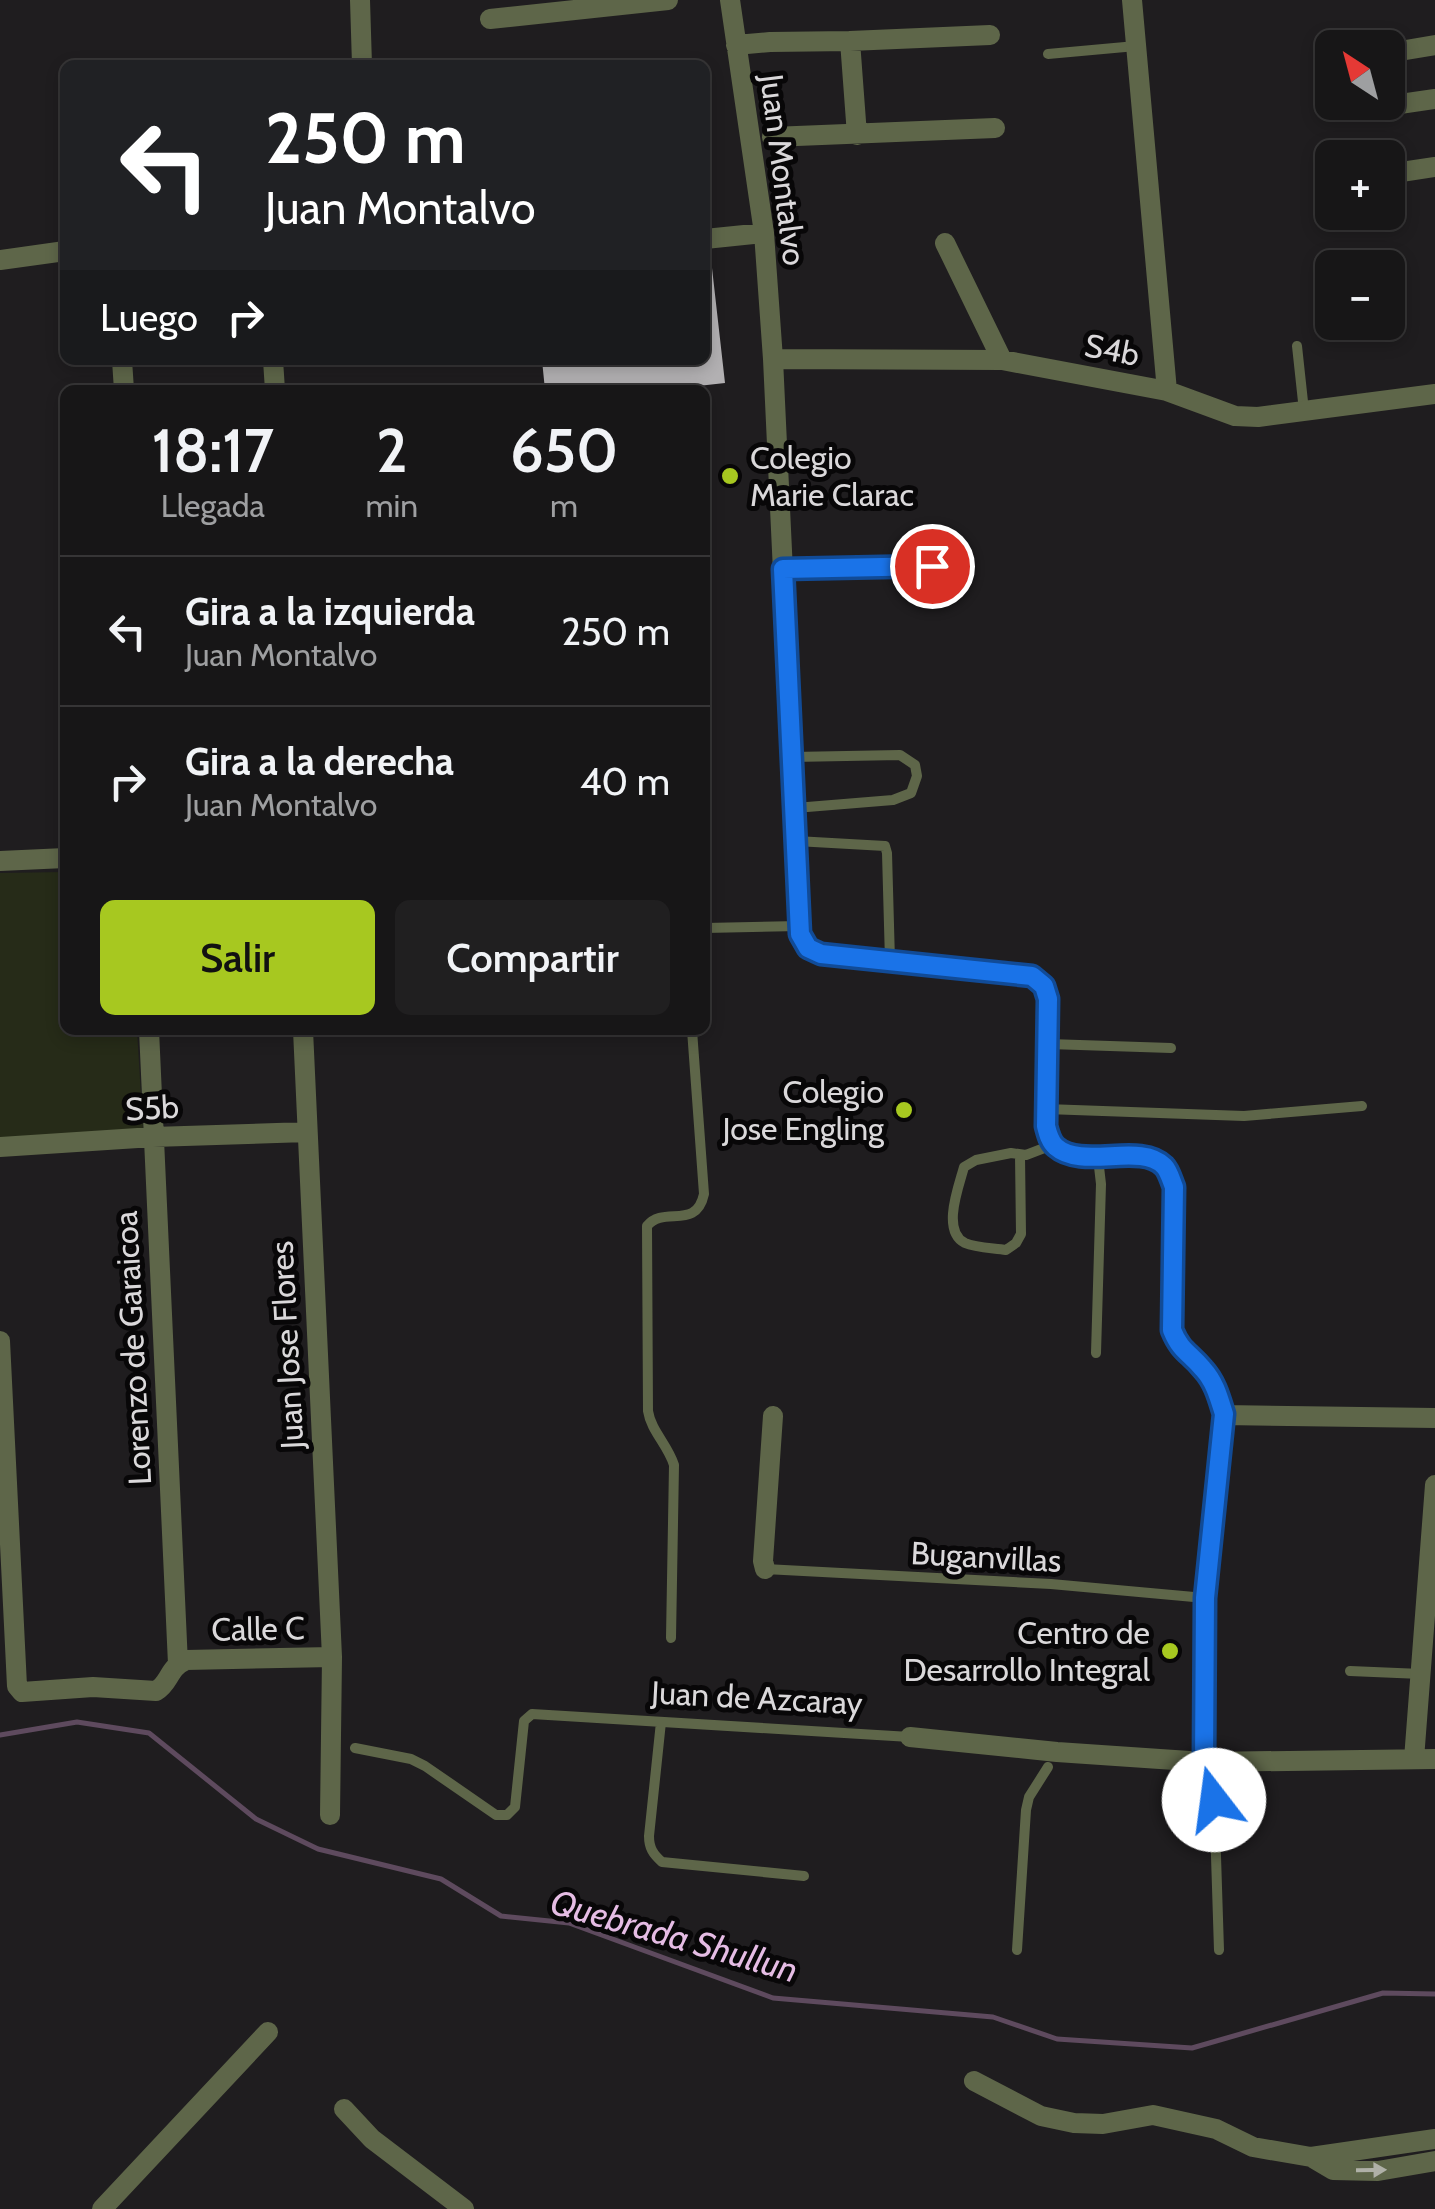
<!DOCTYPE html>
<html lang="es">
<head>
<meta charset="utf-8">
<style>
  :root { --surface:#171617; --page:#201f20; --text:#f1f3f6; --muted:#9e9fa1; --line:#363536; --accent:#a7c820 }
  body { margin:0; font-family:Cabin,sans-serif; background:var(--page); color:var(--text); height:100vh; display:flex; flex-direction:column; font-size:38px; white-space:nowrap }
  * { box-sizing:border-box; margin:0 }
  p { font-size:32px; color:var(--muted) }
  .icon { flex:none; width:55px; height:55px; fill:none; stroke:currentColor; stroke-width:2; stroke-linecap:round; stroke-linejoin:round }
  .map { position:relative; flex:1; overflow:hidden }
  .side { position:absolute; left:60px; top:385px; width:650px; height:650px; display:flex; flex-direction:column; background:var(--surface); border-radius:15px; box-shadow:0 5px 15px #0003,0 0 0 2px var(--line) }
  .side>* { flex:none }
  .top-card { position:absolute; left:60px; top:60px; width:650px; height:305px; border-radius:15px; box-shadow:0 5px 15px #0003,0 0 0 2px var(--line); background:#202124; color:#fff; overflow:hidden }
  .needle { width:65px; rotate:324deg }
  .buttons { position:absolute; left:1315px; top:30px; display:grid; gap:20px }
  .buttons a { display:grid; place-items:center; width:90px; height:90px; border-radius:15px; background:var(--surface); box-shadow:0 5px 15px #0003,0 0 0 2px var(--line); font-size:50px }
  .pin { position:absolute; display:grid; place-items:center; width:85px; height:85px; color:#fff; margin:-42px; border:5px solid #fff; border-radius:50%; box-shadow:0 2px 10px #0007 }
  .me { position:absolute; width:110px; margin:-55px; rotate:345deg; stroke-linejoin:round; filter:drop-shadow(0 0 8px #0008) }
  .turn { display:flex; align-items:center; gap:35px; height:210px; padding:0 40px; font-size:45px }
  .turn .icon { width:130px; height:130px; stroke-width:2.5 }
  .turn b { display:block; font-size:70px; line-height:85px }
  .then { display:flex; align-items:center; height:95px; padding:0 40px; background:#0003; gap:20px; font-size:38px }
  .eta { display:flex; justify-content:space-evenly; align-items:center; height:170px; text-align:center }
  .eta b { font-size:60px; font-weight:600; line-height:70px }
  .primary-button { display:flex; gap:20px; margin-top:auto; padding:20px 40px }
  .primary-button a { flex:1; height:115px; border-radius:15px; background:var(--accent); color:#111; font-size:40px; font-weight:600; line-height:115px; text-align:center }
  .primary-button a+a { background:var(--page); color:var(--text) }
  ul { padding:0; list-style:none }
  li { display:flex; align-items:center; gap:30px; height:150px; padding:0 40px; border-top:2px solid var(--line) }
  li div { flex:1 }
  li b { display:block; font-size:38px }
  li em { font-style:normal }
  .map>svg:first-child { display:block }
</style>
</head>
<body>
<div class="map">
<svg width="1435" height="2209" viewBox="0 0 1435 2209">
  <rect width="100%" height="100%" fill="#1f1d1f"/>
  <path fill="#262b18" d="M65,872v158h72l6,98 -143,11v-266z"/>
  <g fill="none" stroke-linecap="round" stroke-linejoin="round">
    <path stroke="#5e4a5e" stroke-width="5" d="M0,1735l77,-13 72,11 107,86 62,30 123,30 60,37 68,7 204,75 220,19 64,22 135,9 191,-55 52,1"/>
  </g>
  <path fill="#b2b0b2" d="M712,268l13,115 -36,4 1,3h-145l-3,-30h163v-91z"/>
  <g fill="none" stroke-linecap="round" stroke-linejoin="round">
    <path stroke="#5e6649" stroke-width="10" d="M1048,54l88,-8
      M1297,346l7,65
      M792,757l108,-2 15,10 2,11 -6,17 -18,7 -98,8
      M796,841l89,5 2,7 3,108
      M705,928l94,-2
      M1049,1044l122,4
      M1046,1109l198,7 118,-10
      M1020,1156l1,78 -5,9 -10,7c-12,-2 -30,-2 -41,-7 -24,-12 -6,-57 -1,-76l12,-7 35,-7 15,2 26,-10
      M1096,1353l5,-169 -3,-26
      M765,1569l286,15 154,14
      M671,1638l3,-173c-6,-20 -23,-34 -26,-54l-1,-185c17,-21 49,5 57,-32l-12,-164
      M1350,1671l71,3
      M661,1722l-12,114c0,12 4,18 13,26l142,14
      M355,1748l56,11 14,7 71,49h11l8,-8 9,-86 8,-7 378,23
      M1213,1762l6,188
      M1017,1950l9,-140 3,-13 19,-30"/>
    <path stroke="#5e6649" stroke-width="20" d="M360,0l2,65
      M730,0l34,233 9,126 27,575 8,14 13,6 211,22 12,10 5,13 -3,127c2,8 4,16 10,21 26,23 85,-5 108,19 5,5 7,14 10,21l-2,143c9,22 17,22 31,39 12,13 16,29 21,46l-19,183 -1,164
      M1132,0l35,391
      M490,19l178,-19
      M850,41l7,94
      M736,45l34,-3 80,-1 140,-6
      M1388,53l47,-8
      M1352,111l83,-12
      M772,137l223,-9
      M1388,174l47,-7
      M705,239l59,-6
      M945,243l57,117
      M0,260l65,-9
      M773,359l229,1 165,31 68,25 23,1 177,-23
      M122,360l2,30
      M273,360l2,30
      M783,569l149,-3
      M0,861l65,-3
      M149,1030l29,634
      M303,1030l29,627 -2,158
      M0,1147l153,-10 154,-5
      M0,1341l17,345 5,6 71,-5 63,4c14,-8 12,-23 30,-31l146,-3
      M1224,1415l211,3
      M765,1569l-2,-8 10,-145
      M910,1737l147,15 147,10 231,-3
      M1414,1759l21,-274
      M974,2081l67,35 33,7 29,1 50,-9 63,14 37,18 58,10 124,-18
      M344,2109l28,30 92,70
      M1311,2157l22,13 45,1 57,-10
      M102,2209l166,-177"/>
  </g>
  <defs><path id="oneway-solid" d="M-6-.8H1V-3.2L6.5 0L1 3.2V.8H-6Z" transform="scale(2.5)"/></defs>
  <use fill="#afb0a7" href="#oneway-solid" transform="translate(1371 2170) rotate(-1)"/>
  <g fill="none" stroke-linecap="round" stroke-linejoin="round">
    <g stroke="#114b97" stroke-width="25">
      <path id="route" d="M932,566l-149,3 17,365 8,14 13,6 211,22 12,10 4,13 -2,127c2,8 4,16 10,21 26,23 85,-5 108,19 5,5 7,14 10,21l-2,143c9,22 17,22 31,39 12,13 16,29 21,45l-19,184 -1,164h10v38"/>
    </g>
    <use href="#route" stroke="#1a73e8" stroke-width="18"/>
  </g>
  <g fill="#a7c820" stroke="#080708" stroke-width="4">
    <circle cx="730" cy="476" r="10"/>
    <circle cx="904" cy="1110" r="10"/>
    <circle cx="1170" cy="1651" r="10"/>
  </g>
  <g text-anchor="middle" stroke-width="10" stroke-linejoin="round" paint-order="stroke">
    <g font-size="32" fill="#dad8da" stroke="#080708">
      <text transform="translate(783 170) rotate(83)" y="11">Juan Montalvo</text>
      <text transform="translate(1112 350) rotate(11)" y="11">S4b</text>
      <text transform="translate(152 1108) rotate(-3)" y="11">S5b</text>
      <text transform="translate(287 1345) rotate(-93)" y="11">Juan Jose Flores</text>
      <text transform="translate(133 1348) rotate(-93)" y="11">Lorenzo de Garaicoa</text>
      <text transform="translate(986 1557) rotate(3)" y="11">Buganvillas</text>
      <text transform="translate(258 1629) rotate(-1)" y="11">Calle C</text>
      <text transform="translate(757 1698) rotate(3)" y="11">Juan de Azcaray</text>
    </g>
    <g font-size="32" fill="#dad8da" stroke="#080708" text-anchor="end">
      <text x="750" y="469" text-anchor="start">Colegio<tspan x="750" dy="37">Marie Clarac</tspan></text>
      <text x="884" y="1103">Colegio<tspan x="884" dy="37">Jose Engling</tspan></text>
      <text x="1150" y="1644">Centro de<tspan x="1150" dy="37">Desarrollo Integral</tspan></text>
    </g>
    <g font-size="35" font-style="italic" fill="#e5bce4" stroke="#080708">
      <text transform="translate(674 1936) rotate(16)" y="12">Quebrada Shullun</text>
    </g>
  </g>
</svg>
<div class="buttons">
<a><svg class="needle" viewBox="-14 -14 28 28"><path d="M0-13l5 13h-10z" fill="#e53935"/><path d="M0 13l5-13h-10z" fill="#9e9fa1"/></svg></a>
<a>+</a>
<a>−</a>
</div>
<div class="pin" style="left:932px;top:566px;background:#d93025"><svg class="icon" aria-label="arrive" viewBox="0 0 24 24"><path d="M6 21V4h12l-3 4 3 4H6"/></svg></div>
<svg class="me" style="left:1214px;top:1800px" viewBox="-20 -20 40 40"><circle r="19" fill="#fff"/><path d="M0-13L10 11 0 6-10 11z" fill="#1a73e8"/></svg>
<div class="top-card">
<div class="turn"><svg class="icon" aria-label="left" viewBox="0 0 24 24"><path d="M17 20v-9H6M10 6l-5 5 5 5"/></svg><div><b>250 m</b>Juan Montalvo</div></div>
<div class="then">Luego<svg class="icon" aria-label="right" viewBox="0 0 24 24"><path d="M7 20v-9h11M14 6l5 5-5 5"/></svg></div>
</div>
<section class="side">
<div class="eta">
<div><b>18:17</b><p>Llegada</p></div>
<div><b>2</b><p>min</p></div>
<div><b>650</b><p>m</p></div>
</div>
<ul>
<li><svg class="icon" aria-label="left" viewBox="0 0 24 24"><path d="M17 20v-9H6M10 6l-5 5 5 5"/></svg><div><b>Gira a la izquierda</b><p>Juan Montalvo</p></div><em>250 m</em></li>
<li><svg class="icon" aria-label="right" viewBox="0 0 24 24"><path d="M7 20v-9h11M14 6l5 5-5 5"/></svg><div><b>Gira a la derecha</b><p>Juan Montalvo</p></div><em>40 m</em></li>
</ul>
<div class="primary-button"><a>Salir</a><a>Compartir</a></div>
</section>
</div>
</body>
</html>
